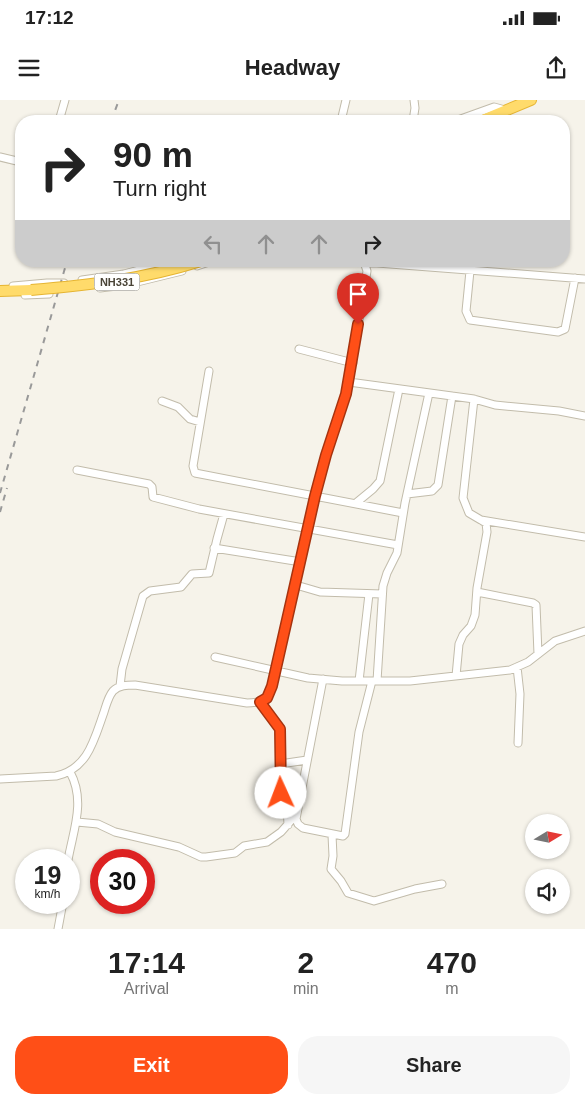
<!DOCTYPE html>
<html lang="en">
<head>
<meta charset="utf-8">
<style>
  :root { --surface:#fff; --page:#f6f6f6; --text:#222; --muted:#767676; --accent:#ff4f17 }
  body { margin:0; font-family:Arial,sans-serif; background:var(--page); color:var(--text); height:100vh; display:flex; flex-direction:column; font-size:19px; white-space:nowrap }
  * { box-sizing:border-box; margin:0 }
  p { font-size:16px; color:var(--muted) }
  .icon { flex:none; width:28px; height:28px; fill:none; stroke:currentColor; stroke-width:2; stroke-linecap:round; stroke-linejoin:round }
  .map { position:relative; height:829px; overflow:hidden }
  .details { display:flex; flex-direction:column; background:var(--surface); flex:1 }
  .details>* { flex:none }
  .hud { position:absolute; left:15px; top:15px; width:555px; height:152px; border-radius:20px; box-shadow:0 1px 4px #0004; background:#fff; color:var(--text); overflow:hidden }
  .needle { width:32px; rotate:80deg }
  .tools { position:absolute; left:525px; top:714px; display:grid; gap:10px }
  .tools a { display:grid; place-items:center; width:45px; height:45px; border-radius:50%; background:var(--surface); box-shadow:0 1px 4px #0004; font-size:25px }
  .speed { position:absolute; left:15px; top:749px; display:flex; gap:10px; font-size:25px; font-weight:700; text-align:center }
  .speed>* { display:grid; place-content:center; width:65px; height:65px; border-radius:50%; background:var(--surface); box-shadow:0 1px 4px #0004; line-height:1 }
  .speed small { font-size:12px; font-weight:400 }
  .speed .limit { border:8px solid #d22; background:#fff; color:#111 }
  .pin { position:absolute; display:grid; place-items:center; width:42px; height:42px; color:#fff; margin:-51px -21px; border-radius:50% 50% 50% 0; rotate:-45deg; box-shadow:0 0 5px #0007 }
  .pin .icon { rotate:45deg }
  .me { position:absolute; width:55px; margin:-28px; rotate:358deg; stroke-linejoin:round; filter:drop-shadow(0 0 4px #0008) }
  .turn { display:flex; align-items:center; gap:18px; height:105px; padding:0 15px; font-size:22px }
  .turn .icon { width:65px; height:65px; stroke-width:2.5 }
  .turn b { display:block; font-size:35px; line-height:42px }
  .lanes { display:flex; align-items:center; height:48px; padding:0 15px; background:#0003; justify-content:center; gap:25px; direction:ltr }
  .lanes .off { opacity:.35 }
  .eta { display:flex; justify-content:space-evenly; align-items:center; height:85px; text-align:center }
  .eta b { font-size:30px; font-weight:600; line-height:35px }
  .cta { display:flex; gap:10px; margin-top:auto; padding:10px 15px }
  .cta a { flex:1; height:58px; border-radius:20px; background:var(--accent); color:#fff; font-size:20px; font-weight:600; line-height:58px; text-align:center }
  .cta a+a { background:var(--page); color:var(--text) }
  .status { display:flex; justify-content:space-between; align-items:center; height:35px; padding:0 25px; background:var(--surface); direction:ltr }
  .status svg { height:14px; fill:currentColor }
  header { display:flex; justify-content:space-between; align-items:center; height:65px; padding:0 15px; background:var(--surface); font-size:22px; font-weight:600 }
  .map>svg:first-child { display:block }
</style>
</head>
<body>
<div class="status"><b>17:12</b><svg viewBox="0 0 49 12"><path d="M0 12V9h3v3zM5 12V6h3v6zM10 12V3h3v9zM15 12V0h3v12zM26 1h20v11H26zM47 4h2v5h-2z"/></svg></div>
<header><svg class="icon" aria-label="menu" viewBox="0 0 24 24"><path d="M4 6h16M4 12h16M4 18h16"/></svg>Headway<svg class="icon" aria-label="share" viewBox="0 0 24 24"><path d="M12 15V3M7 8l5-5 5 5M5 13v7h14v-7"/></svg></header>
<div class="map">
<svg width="585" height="829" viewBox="0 0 585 829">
  <rect width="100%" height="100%" fill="#f6f3ea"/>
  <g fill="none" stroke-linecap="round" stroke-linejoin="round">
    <g stroke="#c2bcab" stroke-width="9">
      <path id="minor" d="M59,21l6,-21
        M341,21l5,-21
        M413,21l2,-13 -1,-8
        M455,21l39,-14 11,3
        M0,57l21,5
        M364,162l221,17
        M197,166l15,-5
        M470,171l-4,40 4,9 88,12 7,-3 10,-51
        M82,180l42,-6 50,-13
        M47,183h17
        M13,186l34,-3 2,11 -24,1
        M100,188l25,-3 57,-14
        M299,249l54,14
        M209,271l-16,95 2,7 208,40
        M349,282l125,17 21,6 64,6 26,5
        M162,301l16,6 12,12 10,3
        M77,370l72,14 3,3 1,10 46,12 199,36
        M407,394l25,-3 6,-6 14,-89
        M356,403l17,-14 7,-8 19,-92
        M481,420l104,17
        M214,448l87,14
        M296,485l24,7 62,2
        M477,492l56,11 3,2 2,49
        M215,557l93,21 34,3h68l100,-11 18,-8 27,-21 30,-10
        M517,567l3,27 -2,49
        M456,576l3,-32 4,-9 8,-9 4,-11 2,-27 10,-56 -1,-9 -17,-10 -6,-15 11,-99
        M323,579l-27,140 2,5 5,4 40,8 2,-2 14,-102 13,-51
        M359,581l10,-87
        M377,581l6,-95 4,-13 10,-20 8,-50 24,-110
        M120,586l2,-17 21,-73 7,-5 31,-4 11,-13 17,-1 8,-34 7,-25
        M260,602l20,27v58l1,6 6,13 1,19
        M280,664l27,-4
        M0,679l56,-3c32,-7 38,-36 48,-64 2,-6 4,-15 9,-21 6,-6 14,-6 22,-6l112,18c15,0 20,-3 25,-18l43,-189 11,-41 20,-61 5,-24 16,-99 -3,-9 -2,-1
        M77,722l21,2 17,8 64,15 22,10h5l29,-4 9,-7 23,-4 14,-10 15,-17
        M332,735l1,21 -2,13 10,12 7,12 26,8 41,-12 27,-5
        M68,760c5,-29 18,-59 2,-88
        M58,829l5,-27"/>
    </g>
    <g stroke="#e6b533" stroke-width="12">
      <path id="highway" d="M480,21l51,-21
        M0,191l31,-1"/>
    </g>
    <use href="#minor" stroke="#fff" stroke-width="7"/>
    <use href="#highway" stroke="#ffdb6b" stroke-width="10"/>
    <path stroke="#999" stroke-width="2" stroke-dasharray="6 6" stroke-linecap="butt" d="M111,21l8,-21
      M0,393l67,-232
      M0,412l7,-24"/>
    <g stroke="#e6b533" stroke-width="12" stroke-linecap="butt">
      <path id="highway-bridge" d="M31,190c61,-5 112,-11 170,-29"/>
    </g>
    <use href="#highway-bridge" stroke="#ffdb6b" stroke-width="10"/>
  </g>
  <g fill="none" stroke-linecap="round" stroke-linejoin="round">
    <g stroke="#a6330f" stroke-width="12">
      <path id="route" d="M281,693l-1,-64 -20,-27 7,-4 5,-12 43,-190 11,-41 20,-61 12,-70"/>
    </g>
    <use href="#route" stroke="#ff4f17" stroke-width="9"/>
  </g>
  <g text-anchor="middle" stroke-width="5" stroke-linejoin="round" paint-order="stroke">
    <rect fill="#fff" stroke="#807c73" stroke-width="1" x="94.5" y="173.5" width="45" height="17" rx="4"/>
    <g font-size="11" font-weight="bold" fill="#4a4437">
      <text x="117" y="186">NH331</text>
    </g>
  </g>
</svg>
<div class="tools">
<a><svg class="needle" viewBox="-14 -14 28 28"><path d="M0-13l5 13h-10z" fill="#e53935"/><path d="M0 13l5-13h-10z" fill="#767676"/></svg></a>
<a><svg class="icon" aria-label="sound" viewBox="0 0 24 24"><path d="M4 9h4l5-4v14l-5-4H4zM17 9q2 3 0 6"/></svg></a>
</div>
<div class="speed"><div>19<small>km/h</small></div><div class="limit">30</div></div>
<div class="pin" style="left:358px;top:224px;background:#d93025"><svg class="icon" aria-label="arrive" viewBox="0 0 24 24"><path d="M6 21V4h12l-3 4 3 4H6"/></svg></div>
<svg class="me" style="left:281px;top:693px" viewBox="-20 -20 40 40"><circle r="19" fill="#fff"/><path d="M0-13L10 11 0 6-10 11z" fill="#ff4f17"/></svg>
<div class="hud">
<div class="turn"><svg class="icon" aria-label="right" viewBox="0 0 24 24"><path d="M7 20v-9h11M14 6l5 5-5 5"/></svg><div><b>90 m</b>Turn right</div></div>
<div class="lanes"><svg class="icon off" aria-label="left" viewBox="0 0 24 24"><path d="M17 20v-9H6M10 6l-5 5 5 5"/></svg><svg class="icon off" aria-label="ahead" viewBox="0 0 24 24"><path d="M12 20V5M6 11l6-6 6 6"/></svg><svg class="icon off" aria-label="ahead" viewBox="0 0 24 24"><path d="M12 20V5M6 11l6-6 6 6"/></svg><svg class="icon" aria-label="right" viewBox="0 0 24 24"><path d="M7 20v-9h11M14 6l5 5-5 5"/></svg></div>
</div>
</div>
<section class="details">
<div class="eta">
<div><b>17:14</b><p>Arrival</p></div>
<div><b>2</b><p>min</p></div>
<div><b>470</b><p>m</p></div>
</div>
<div class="cta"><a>Exit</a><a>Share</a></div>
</section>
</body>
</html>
